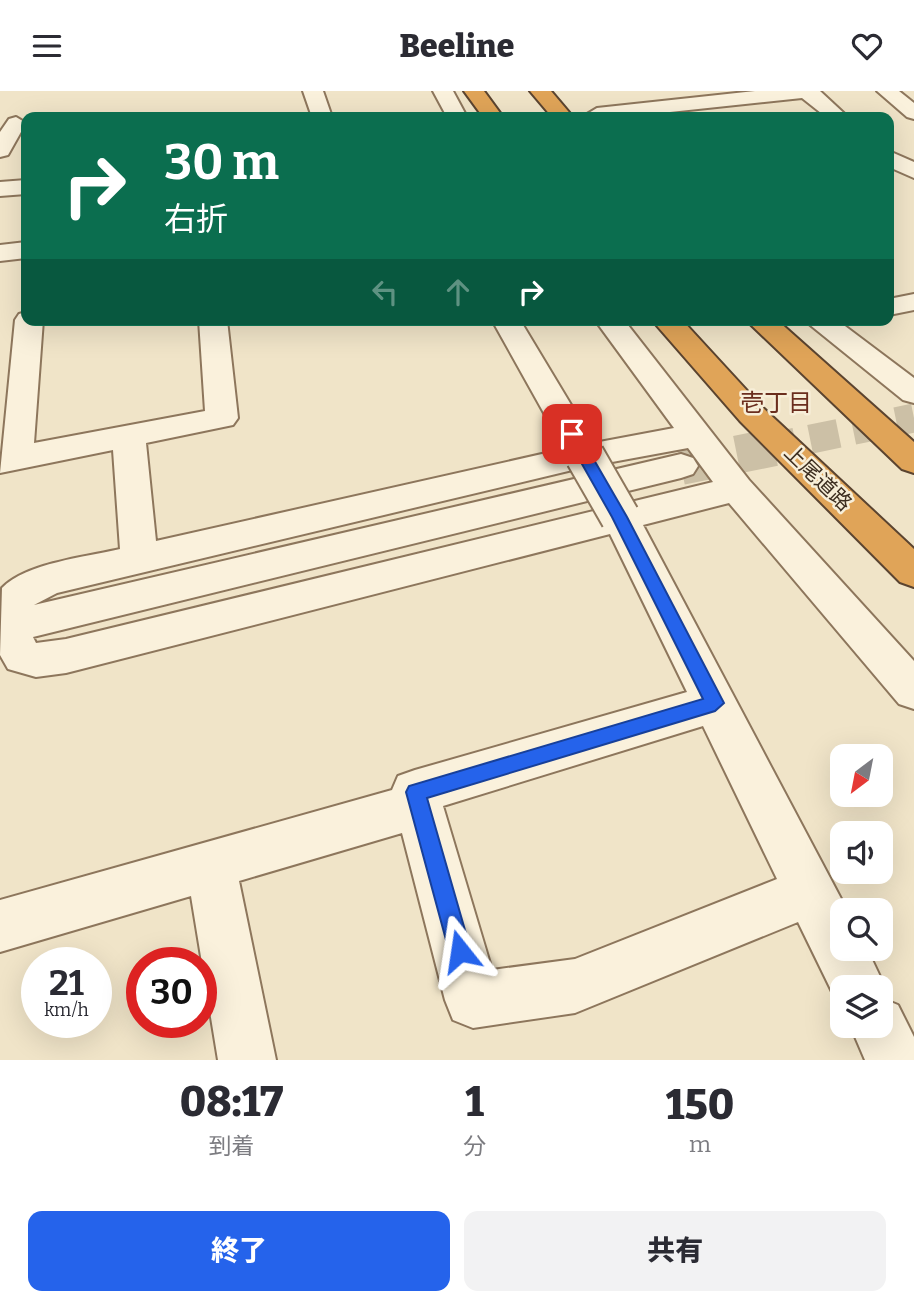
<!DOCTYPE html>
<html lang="ja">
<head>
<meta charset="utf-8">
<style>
  :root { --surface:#fff; --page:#f2f2f3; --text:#2b2b33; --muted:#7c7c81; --accent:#2563eb }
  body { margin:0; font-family:Bitter,"Noto Sans JP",serif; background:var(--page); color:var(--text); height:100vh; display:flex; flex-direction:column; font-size:26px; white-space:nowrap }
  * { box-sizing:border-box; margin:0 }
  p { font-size:23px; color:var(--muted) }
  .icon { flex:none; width:38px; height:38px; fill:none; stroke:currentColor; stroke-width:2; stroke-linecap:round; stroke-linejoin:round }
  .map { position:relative; height:969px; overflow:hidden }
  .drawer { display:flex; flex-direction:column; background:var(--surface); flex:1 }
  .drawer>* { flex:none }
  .guide { position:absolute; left:21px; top:21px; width:873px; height:214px; border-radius:14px; box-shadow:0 7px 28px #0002; background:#0b6e4f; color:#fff; overflow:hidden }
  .needle { width:46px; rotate:212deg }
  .buttons { position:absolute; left:830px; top:653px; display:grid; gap:14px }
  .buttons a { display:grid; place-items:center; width:63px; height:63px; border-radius:14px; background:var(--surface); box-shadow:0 7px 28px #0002; font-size:35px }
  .speed { position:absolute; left:21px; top:856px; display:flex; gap:14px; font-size:35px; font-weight:700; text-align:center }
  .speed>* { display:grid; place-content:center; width:91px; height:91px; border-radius:50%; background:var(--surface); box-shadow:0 7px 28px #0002; line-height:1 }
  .speed small { font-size:18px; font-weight:400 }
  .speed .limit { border:10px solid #d22; background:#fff; color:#111 }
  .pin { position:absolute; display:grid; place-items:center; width:60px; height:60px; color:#fff; margin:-30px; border-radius:14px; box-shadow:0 4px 10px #0006 }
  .me { position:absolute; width:77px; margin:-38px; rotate:345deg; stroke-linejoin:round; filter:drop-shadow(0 0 5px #0008) }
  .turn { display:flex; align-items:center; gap:24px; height:147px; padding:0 28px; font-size:32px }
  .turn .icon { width:91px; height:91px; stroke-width:2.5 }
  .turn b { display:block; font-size:49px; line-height:60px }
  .lanes { display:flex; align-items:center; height:66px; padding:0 28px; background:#0003; justify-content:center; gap:35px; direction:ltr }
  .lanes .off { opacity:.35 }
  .eta { display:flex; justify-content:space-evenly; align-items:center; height:119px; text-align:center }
  .eta b { font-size:42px; font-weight:800; line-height:49px }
  .action { display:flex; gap:14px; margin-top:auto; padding:14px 28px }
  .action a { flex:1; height:80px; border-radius:14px; background:var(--accent); color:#fff; font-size:28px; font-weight:800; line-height:80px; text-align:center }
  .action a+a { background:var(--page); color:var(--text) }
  header { display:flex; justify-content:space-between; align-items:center; height:91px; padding:0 28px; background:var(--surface); font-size:32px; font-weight:800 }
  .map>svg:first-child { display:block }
</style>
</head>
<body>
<header><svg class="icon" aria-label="menu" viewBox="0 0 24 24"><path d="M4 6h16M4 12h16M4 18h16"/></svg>Beeline<svg class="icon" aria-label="heart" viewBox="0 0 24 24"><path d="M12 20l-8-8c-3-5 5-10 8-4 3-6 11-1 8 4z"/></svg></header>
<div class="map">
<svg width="914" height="969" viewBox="0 0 914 969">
  <rect width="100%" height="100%" fill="#f0e4c8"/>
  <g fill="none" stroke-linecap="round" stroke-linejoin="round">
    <path stroke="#ccc0a6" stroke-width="29" stroke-dasharray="29 15" stroke-linecap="butt" d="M767,357l147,-30"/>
    <path stroke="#ccc0a6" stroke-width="38" stroke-dasharray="38 19" stroke-linecap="butt" d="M681,375l94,-19"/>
    <g stroke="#8d765c" stroke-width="4">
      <path id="minor" d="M303,0h20l9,26h-20z
        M433,0h20l14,26h-20z
        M755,0h65l28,26h-22l-24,-19 -179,19h-34l-2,-3 10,-6z
        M877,0h22l15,12v16l-7,-2z
        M16,26l10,6 -18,32 -8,2v-25l9,-13z
        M889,60l25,11v16l-25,-11z
        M26,89v14l-26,2v-14z
        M26,151v16l-26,3v-16z
        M914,203v16l-25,5v-16z
        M26,221v8h17l-9,123 171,-32 -6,-91h28l11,98 -5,7 -87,18 10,98 408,-92 -72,-129h28l74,123 80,-15 -79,-108h29l125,160 165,181v48l-15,-5 -170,-201 -86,22 204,385h-5v39h25l18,38 -4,11 17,7 16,32v23h-49l-15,-35h30v-38h-38v21l-3,-2 -41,-84 -223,91 -102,15 -20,-8 -8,-20 -43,-167 -163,48 37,179h-58l-27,-164 -191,56v-52l392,-110 6,-14 17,-6 272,-78 -77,-158 -544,139 -30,4 -28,-8 -8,-14 2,-67c24,-25 84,-31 118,-39l-7,-99 -113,23 15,-153 4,-6zM688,357l25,34 -647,157 -30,4 -3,-6 648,-159 12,-4 5,-8 -5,-8 -12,-4 -647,151 23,-12 528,-126zM703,635l74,153 -202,80 -83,11 -49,-164z
        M804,229h33l77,58v25l-11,-3z"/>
    </g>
    <g stroke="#5b4430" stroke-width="4">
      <path id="highway" d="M464,0h20l19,26h-20z
        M530,0h21l22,26h-21z
        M652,229h30l80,87 152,142v38l-14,-5 -160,-161z
        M746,229h31l137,122v31l-12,-4z"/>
    </g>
    <use href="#minor" fill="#faf1dc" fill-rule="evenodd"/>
    <use href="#highway" fill="#e0a458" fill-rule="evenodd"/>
    <g stroke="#8d765c" stroke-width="42" stroke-linecap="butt">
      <path id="minor-bridge" d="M585,365l35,61"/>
    </g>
    <use href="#minor-bridge" stroke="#faf1dc" stroke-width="38"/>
  </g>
  <path fill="#2563eb" stroke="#184099" stroke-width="2" d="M572,338l7,5 48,83 97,186 -9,8 -288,87 44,153 -3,8 -8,3 -8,-3 -3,-8 -43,-159 3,-6 294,-87 -91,-182 -47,-83z"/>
  <g text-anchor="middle" stroke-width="5" stroke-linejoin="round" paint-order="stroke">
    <g font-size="21" fill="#3d2e20" stroke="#f7eed8">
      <text transform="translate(818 387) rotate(44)" y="7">上尾道路</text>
    </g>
    <g font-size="24" fill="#6b2e1e" stroke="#f7eed8">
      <text x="776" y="320">壱丁目</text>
    </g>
  </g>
</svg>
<div class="buttons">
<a><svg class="needle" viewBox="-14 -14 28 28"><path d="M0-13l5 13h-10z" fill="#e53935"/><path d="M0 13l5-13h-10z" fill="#7c7c81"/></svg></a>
<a><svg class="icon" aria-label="sound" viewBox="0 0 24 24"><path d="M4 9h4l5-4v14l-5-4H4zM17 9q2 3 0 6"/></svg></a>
<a><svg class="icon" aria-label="search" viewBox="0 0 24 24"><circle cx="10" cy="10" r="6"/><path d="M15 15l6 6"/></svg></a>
<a><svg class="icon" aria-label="layers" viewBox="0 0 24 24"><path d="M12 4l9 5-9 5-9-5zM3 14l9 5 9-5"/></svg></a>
</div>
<div class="speed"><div>21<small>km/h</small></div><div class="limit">30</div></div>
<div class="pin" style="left:572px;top:343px;background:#d93025"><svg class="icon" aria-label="arrive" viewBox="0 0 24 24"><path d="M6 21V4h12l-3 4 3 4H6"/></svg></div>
<svg class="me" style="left:460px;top:860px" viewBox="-20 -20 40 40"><path d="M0-17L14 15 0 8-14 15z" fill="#2563eb" stroke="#fff" stroke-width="4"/></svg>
<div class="guide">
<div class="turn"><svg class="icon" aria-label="right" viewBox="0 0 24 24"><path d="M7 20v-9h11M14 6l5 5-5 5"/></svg><div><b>30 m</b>右折</div></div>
<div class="lanes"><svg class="icon off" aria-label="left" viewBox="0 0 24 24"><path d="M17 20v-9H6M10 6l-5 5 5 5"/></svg><svg class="icon off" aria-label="ahead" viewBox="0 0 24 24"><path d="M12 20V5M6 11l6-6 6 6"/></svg><svg class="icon" aria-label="right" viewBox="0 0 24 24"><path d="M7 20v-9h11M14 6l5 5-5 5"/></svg></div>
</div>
</div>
<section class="drawer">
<div class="eta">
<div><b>08:17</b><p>到着</p></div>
<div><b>1</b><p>分</p></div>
<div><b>150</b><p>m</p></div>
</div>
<div class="action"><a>終了</a><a>共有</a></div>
</section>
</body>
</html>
